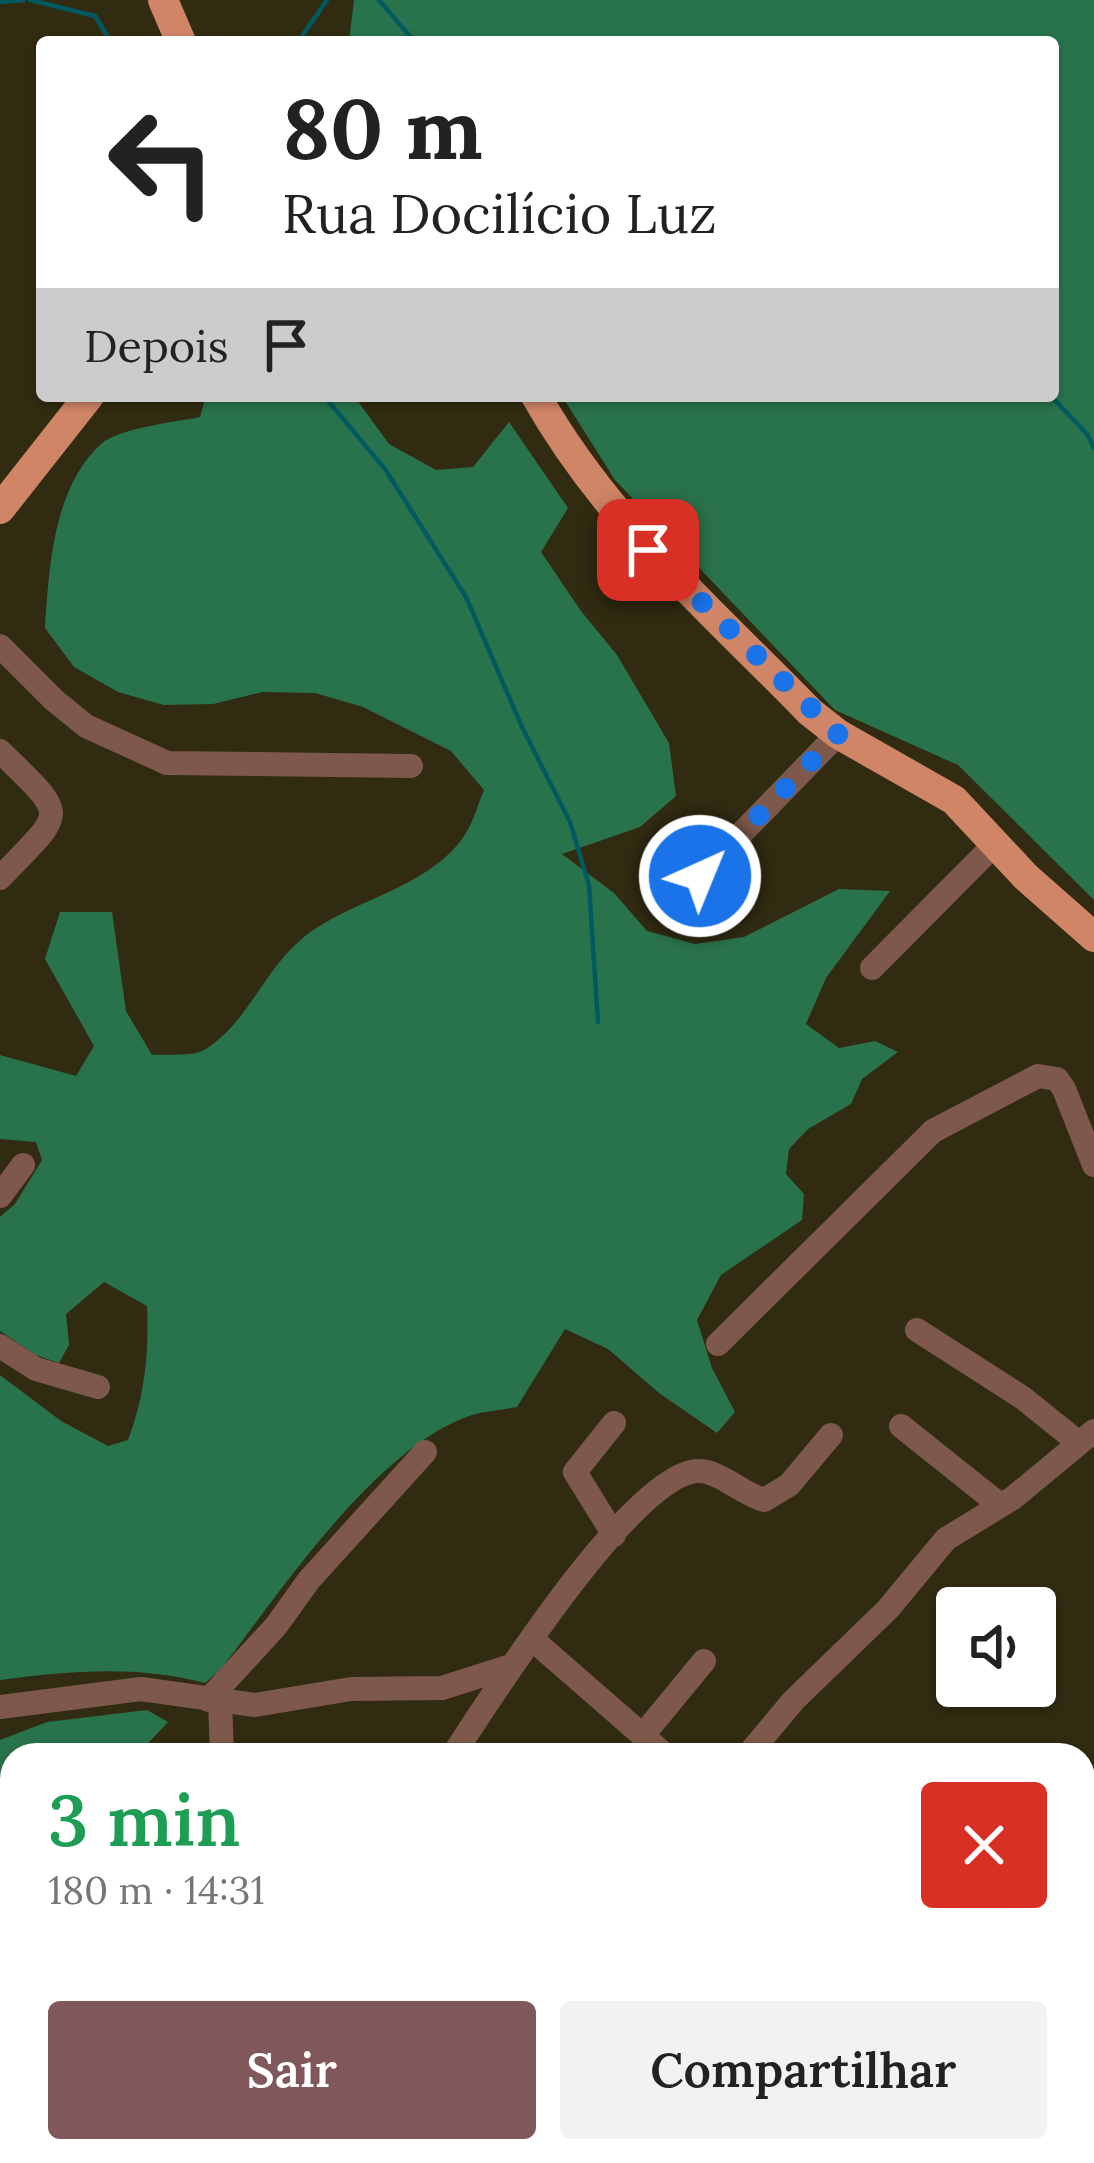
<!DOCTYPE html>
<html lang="pt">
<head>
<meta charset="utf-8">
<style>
  :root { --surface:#fff; --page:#f2f2f2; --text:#222; --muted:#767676; --accent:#80585c }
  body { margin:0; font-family:Lora,serif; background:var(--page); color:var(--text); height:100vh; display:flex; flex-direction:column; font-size:45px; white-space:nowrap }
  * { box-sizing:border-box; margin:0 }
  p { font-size:39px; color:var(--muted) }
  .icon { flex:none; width:66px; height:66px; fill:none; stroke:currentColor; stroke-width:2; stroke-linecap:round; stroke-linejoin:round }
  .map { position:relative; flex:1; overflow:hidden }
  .panel { position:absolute; left:0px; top:1743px; width:1095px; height:420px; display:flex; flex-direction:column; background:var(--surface); border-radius:36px 36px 0 0; box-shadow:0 3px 9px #0004 }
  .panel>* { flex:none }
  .banner { position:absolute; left:36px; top:36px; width:1023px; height:366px; border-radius:12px; box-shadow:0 3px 9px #0004; background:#fff; color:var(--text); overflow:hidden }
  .controls { position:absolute; left:936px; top:1587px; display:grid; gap:24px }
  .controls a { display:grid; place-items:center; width:120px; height:120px; border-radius:12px; background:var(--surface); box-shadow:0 3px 9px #0004; font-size:60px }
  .pin { position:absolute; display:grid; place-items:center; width:102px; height:102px; color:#fff; margin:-51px; border-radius:24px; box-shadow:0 6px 18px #0006 }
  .me { position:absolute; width:132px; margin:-66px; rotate:44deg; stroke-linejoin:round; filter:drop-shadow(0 0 9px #0008) }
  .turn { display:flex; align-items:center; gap:42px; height:252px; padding:0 48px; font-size:54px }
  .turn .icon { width:156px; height:156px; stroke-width:2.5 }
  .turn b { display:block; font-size:84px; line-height:102px }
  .then { display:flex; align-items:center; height:114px; padding:0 48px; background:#0003; gap:24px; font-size:45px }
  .round { display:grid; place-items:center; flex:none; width:126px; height:126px; border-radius:12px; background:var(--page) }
  .headline { display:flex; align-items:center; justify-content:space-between; height:204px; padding:0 48px }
  h1 { font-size:72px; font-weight:600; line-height:90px; color:#1e9e55 }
  .cta { display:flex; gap:24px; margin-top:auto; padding:24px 48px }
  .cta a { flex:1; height:138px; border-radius:12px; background:var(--accent); color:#fff; font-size:48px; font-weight:600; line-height:138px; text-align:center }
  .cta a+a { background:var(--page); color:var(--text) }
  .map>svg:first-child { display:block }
</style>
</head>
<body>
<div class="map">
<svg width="1094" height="2163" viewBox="0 0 1094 2163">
  <rect width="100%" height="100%" fill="#312b11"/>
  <path fill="#29734c" d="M354,0h740v900l-136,-135 -123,-55 -220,-230 -53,-84h491v-354h-704z
    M206,396h148l35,48 47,26 37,-3 36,-45 59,86 -27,44 40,59 36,44 52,88 7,53 -36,31 -78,27 52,39 33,38 48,13 49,-7 95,-48 51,2 -64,87 -20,46 33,24 36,-7 23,11 -36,27 -11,25 -43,25 -19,20 -3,25 18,20 -2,26 -81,55 -24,45 15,48 23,44 -18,21 -58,-40 -51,-44 -43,-20 -48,78c-15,3 -31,4 -45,8 -95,31 -192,177 -251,254l-16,14c-69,-18 -135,-12 -205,-3v-305l61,46 47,25 20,-6c17,-45 21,-86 19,-134l-43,-24 -38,32 3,31 -10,18 -23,-8 -36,-24v-114l15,-13 27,-44 -6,-18 -36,-3v-84l76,21 18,-30 -49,-87 15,-47h52l14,99 26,44c16,-1 41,2 54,-6 43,-28 59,-81 98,-112 47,-38 128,-49 162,-104 8,-13 12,-29 18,-43l-33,-39 -88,-44 -48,-14 -53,-1 -49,12 -49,1 -46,-13 -44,-25 -29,-39c4,-60 8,-140 56,-184 18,-16 74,-22 99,-27z
    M147,1710l21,12 -31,33h-125v171l-12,23v-209l47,-18z"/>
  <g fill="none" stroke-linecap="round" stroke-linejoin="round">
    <path stroke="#005a5f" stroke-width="4.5" d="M30,0l65,16 16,26
      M379,0l36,42
      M0,2l23,-2
      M298,42l29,-42
      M324,396l61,73 81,128 56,130 48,95 19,63 9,137
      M1051,396l36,38 7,14
      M1087,2163l7,-27"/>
    <path stroke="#7e594b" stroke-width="24" d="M0,646l54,54 32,26 81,37 244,3
      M0,751c69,68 67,57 0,127
      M700,876l138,-142
      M872,968l123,-124
      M0,1196l23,-31
      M917,1330l106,68 56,45
      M718,1344l215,-213 105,-55 19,3 7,10 30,76
      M0,1346l36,23 62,18
      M901,1426l99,79
      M614,1535l-39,-63 39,-49
      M532,1639l133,116
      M208,1700l68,-74 33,-46 116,-128
      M220,1702l2,53
      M0,1707l141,-18 114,16 96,-16 91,-1 69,-22
      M643,1735l61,-74
      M453,1755c38,-57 178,-280 244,-284 22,-1 45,23 67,29l25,-15 42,-50
      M748,1755l45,-54 95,-92 58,-70 67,-41 81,-67
      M1083,1863l11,7
      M1083,2087l11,8
      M0,2123l12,-20
      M134,2151l3,12
      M744,2151l24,7 26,-7
      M188,2163l19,-12
      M499,2163l9,-12"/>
    <path stroke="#d08566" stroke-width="30" d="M163,0l18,42
      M536,396c72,127 174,213 274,316l28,22 116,66 72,77 68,60
      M0,509l89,-113"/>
  </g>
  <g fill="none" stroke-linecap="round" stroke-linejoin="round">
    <path stroke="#1a73e8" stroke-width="21" stroke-dasharray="0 37.8" d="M648,550l190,184 -138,142"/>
  </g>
</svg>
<div class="controls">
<a><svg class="icon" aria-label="sound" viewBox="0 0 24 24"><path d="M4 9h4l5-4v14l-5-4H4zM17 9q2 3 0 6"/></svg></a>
</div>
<div class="pin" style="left:648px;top:550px;background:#d93025"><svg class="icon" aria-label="arrive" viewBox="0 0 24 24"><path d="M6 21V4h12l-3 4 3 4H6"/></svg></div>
<svg class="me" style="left:700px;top:876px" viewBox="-20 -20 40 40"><circle r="17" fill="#1a73e8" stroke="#fff" stroke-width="3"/><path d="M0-11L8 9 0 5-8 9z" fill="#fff"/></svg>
<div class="banner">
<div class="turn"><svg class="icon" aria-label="left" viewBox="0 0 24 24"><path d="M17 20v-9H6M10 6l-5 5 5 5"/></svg><div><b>80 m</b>Rua Docilício Luz</div></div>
<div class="then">Depois<svg class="icon" aria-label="arrive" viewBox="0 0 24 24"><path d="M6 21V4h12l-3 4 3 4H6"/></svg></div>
</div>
<section class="panel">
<div class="headline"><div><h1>3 min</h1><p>180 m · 14:31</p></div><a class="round" style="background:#d93025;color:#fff"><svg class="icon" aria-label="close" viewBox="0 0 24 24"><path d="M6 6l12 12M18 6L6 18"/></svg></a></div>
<div class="cta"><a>Sair</a><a>Compartilhar</a></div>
</section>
</div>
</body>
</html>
